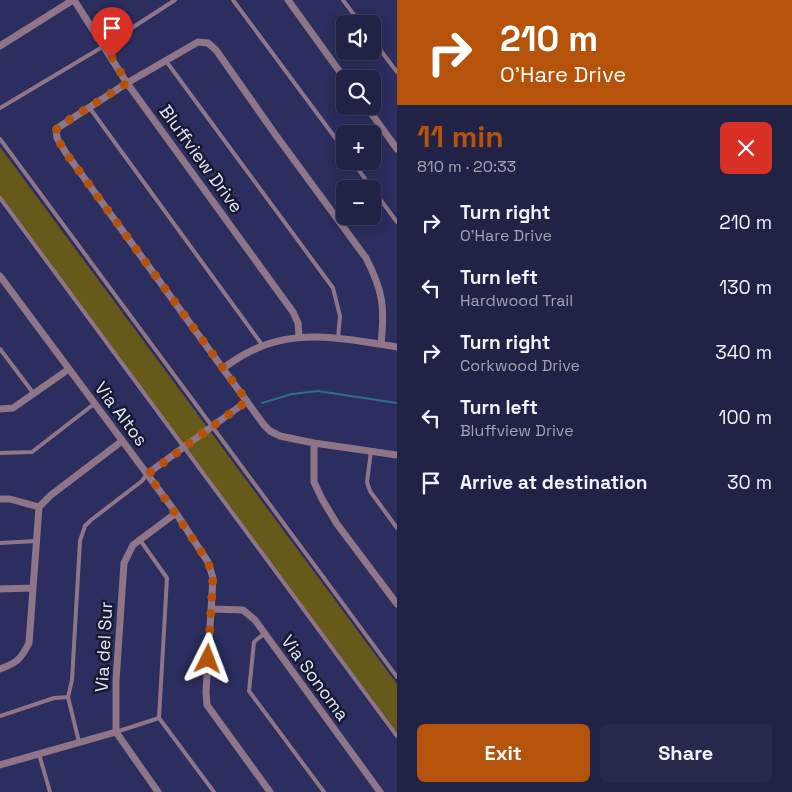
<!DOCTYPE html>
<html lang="en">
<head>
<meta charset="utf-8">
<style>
  :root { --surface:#202246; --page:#282a4d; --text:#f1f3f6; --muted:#a2a4b3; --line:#3d3f5f; --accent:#b45309 }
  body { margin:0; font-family:"Space Grotesk",sans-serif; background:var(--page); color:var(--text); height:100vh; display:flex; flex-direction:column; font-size:19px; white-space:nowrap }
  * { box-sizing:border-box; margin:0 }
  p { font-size:16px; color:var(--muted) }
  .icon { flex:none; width:28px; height:28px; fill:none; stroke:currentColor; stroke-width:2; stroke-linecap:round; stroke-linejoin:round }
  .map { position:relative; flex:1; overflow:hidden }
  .panel { display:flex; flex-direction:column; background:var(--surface); width:395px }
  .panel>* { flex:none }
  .banner { background:#b45309; color:#fff; overflow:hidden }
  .controls { position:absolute; left:336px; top:15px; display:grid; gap:10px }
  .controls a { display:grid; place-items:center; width:45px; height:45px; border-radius:8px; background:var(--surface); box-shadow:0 2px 12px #0003,0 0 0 1px var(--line); font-size:25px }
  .pin { position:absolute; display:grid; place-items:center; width:42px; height:42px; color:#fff; margin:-51px -21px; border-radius:50% 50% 50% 0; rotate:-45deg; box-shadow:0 0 5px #0007 }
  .pin .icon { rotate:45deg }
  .me { position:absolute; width:55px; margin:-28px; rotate:3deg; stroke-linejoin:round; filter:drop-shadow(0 0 4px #0008) }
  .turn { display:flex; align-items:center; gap:18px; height:105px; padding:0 20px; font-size:22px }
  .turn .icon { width:65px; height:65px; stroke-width:2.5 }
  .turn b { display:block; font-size:35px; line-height:42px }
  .round { display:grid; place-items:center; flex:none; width:52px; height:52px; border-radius:8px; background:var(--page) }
  .head { display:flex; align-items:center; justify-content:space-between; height:85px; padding:0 20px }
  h1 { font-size:30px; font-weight:700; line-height:38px; color:var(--accent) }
  .primary-button { display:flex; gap:10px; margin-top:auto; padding:10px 20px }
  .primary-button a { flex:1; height:58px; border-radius:8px; background:var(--accent); color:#fff; font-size:20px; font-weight:700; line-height:58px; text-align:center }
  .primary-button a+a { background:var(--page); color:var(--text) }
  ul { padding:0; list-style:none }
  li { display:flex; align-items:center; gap:15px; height:65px; padding:0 20px }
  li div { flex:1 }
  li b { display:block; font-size:19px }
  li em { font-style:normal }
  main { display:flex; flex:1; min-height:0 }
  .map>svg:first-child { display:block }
</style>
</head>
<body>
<main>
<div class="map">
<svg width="397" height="792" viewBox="0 0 397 792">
  <rect width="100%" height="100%" fill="#2b2e5e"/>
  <path fill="#66591a" d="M0,147l397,537v49l-397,-537z"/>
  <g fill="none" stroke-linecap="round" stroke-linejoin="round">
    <path stroke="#2a7183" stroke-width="2" d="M262,403l30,-9 26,-3 79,12"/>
    <path stroke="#907588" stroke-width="4" d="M233,0l112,151
      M343,0l18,24
      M372,39l25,33
      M166,61l167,227 7,28 -2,22
      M89,107l174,239
      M0,108l104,-62 71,-46
      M0,139l397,538
      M352,161l45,61
      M0,198l397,538
      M0,349l34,45
      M371,451l-4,31 3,9 27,37
      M0,453l32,-1 62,-48
      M140,540l27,38 -8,140 55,74
      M0,543l36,-2
      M265,633l-11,9 -5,49 75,101
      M68,697l11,45
      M0,716l54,-18 14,-1 4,-17 8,-139 5,-15 6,-6 51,-39 5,-7
      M116,732l43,-14
      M39,754l11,38"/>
    <path stroke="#907588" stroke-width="7" d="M74,0l53,83 166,229 5,11 1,13
      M288,0l57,79
      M0,46l73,-46
      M366,106l31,43
      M0,276l176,237 32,49 5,16 -7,114 1,13 63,87
      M381,344c4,-37 2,-53 -15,-86l-91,-124 -59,-84 -8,-7 -10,-1 -71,41 -71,46 1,9 9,15 198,272 6,6 10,5 34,7 83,12
      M223,368c8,-5 17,-12 26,-16 47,-25 99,-13 148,-5
      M0,409l13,-1 56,-39
      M314,443v39l8,17 15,25 60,80
      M147,474l100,-73
      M0,499h10l29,8
      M0,589l32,-1
      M211,609l32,1 12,10 125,172
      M0,669c17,-6 21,-10 29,-26l10,-136 12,-12 71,-54
      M0,765l116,-33
      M158,792l-42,-60v-51l8,-118 9,-18 43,-32"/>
  </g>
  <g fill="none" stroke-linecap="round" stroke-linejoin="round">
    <path stroke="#b45309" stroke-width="9" stroke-dasharray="0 16.2" d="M112,58l15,25 -66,42 -5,5 1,8 9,15 181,248 -99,73 49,71 11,17 5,16 -5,81"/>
  </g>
  <g text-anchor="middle" stroke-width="5" stroke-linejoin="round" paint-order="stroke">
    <g font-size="18" fill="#e4e7fa" stroke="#171a2f">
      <text transform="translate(201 159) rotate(54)" y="6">Bluffview Drive</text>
      <text transform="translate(121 414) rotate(53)" y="6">Via Altos</text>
      <text transform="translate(104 647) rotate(-87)" y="6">Via del Sur</text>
      <text transform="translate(315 678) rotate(54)" y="6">Via Sonoma</text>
    </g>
  </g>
</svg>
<div class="controls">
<a><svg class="icon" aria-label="sound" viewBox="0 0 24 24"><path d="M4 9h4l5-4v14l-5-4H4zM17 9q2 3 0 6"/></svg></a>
<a><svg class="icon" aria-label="search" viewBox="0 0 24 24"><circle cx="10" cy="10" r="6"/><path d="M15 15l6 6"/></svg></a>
<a>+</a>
<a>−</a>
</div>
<div class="pin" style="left:112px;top:58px;background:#d93025"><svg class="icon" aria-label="arrive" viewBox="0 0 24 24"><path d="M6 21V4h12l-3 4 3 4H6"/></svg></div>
<svg class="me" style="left:208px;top:659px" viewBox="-20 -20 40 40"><path d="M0-17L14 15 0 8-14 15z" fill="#b45309" stroke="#fff" stroke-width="4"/></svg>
</div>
<section class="panel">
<div class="banner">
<div class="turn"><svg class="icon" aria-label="right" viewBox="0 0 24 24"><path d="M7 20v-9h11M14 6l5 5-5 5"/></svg><div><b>210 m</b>O'Hare Drive</div></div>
</div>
<div class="head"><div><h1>11 min</h1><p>810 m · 20:33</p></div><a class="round" style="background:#d93025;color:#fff"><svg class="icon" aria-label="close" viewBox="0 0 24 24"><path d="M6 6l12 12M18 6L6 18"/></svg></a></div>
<ul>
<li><svg class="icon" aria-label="right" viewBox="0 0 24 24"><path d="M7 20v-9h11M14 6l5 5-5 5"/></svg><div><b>Turn right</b><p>O'Hare Drive</p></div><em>210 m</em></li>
<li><svg class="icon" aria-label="left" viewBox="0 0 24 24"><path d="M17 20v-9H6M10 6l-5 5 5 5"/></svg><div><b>Turn left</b><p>Hardwood Trail</p></div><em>130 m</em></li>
<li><svg class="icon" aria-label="right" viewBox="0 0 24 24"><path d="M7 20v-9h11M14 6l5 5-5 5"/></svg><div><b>Turn right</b><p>Corkwood Drive</p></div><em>340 m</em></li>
<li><svg class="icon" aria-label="left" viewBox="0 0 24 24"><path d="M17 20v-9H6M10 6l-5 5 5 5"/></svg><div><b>Turn left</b><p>Bluffview Drive</p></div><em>100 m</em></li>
<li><svg class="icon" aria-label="arrive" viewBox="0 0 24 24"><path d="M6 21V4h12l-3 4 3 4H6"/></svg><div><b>Arrive at destination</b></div><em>30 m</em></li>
</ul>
<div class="primary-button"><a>Exit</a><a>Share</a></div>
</section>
</main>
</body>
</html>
